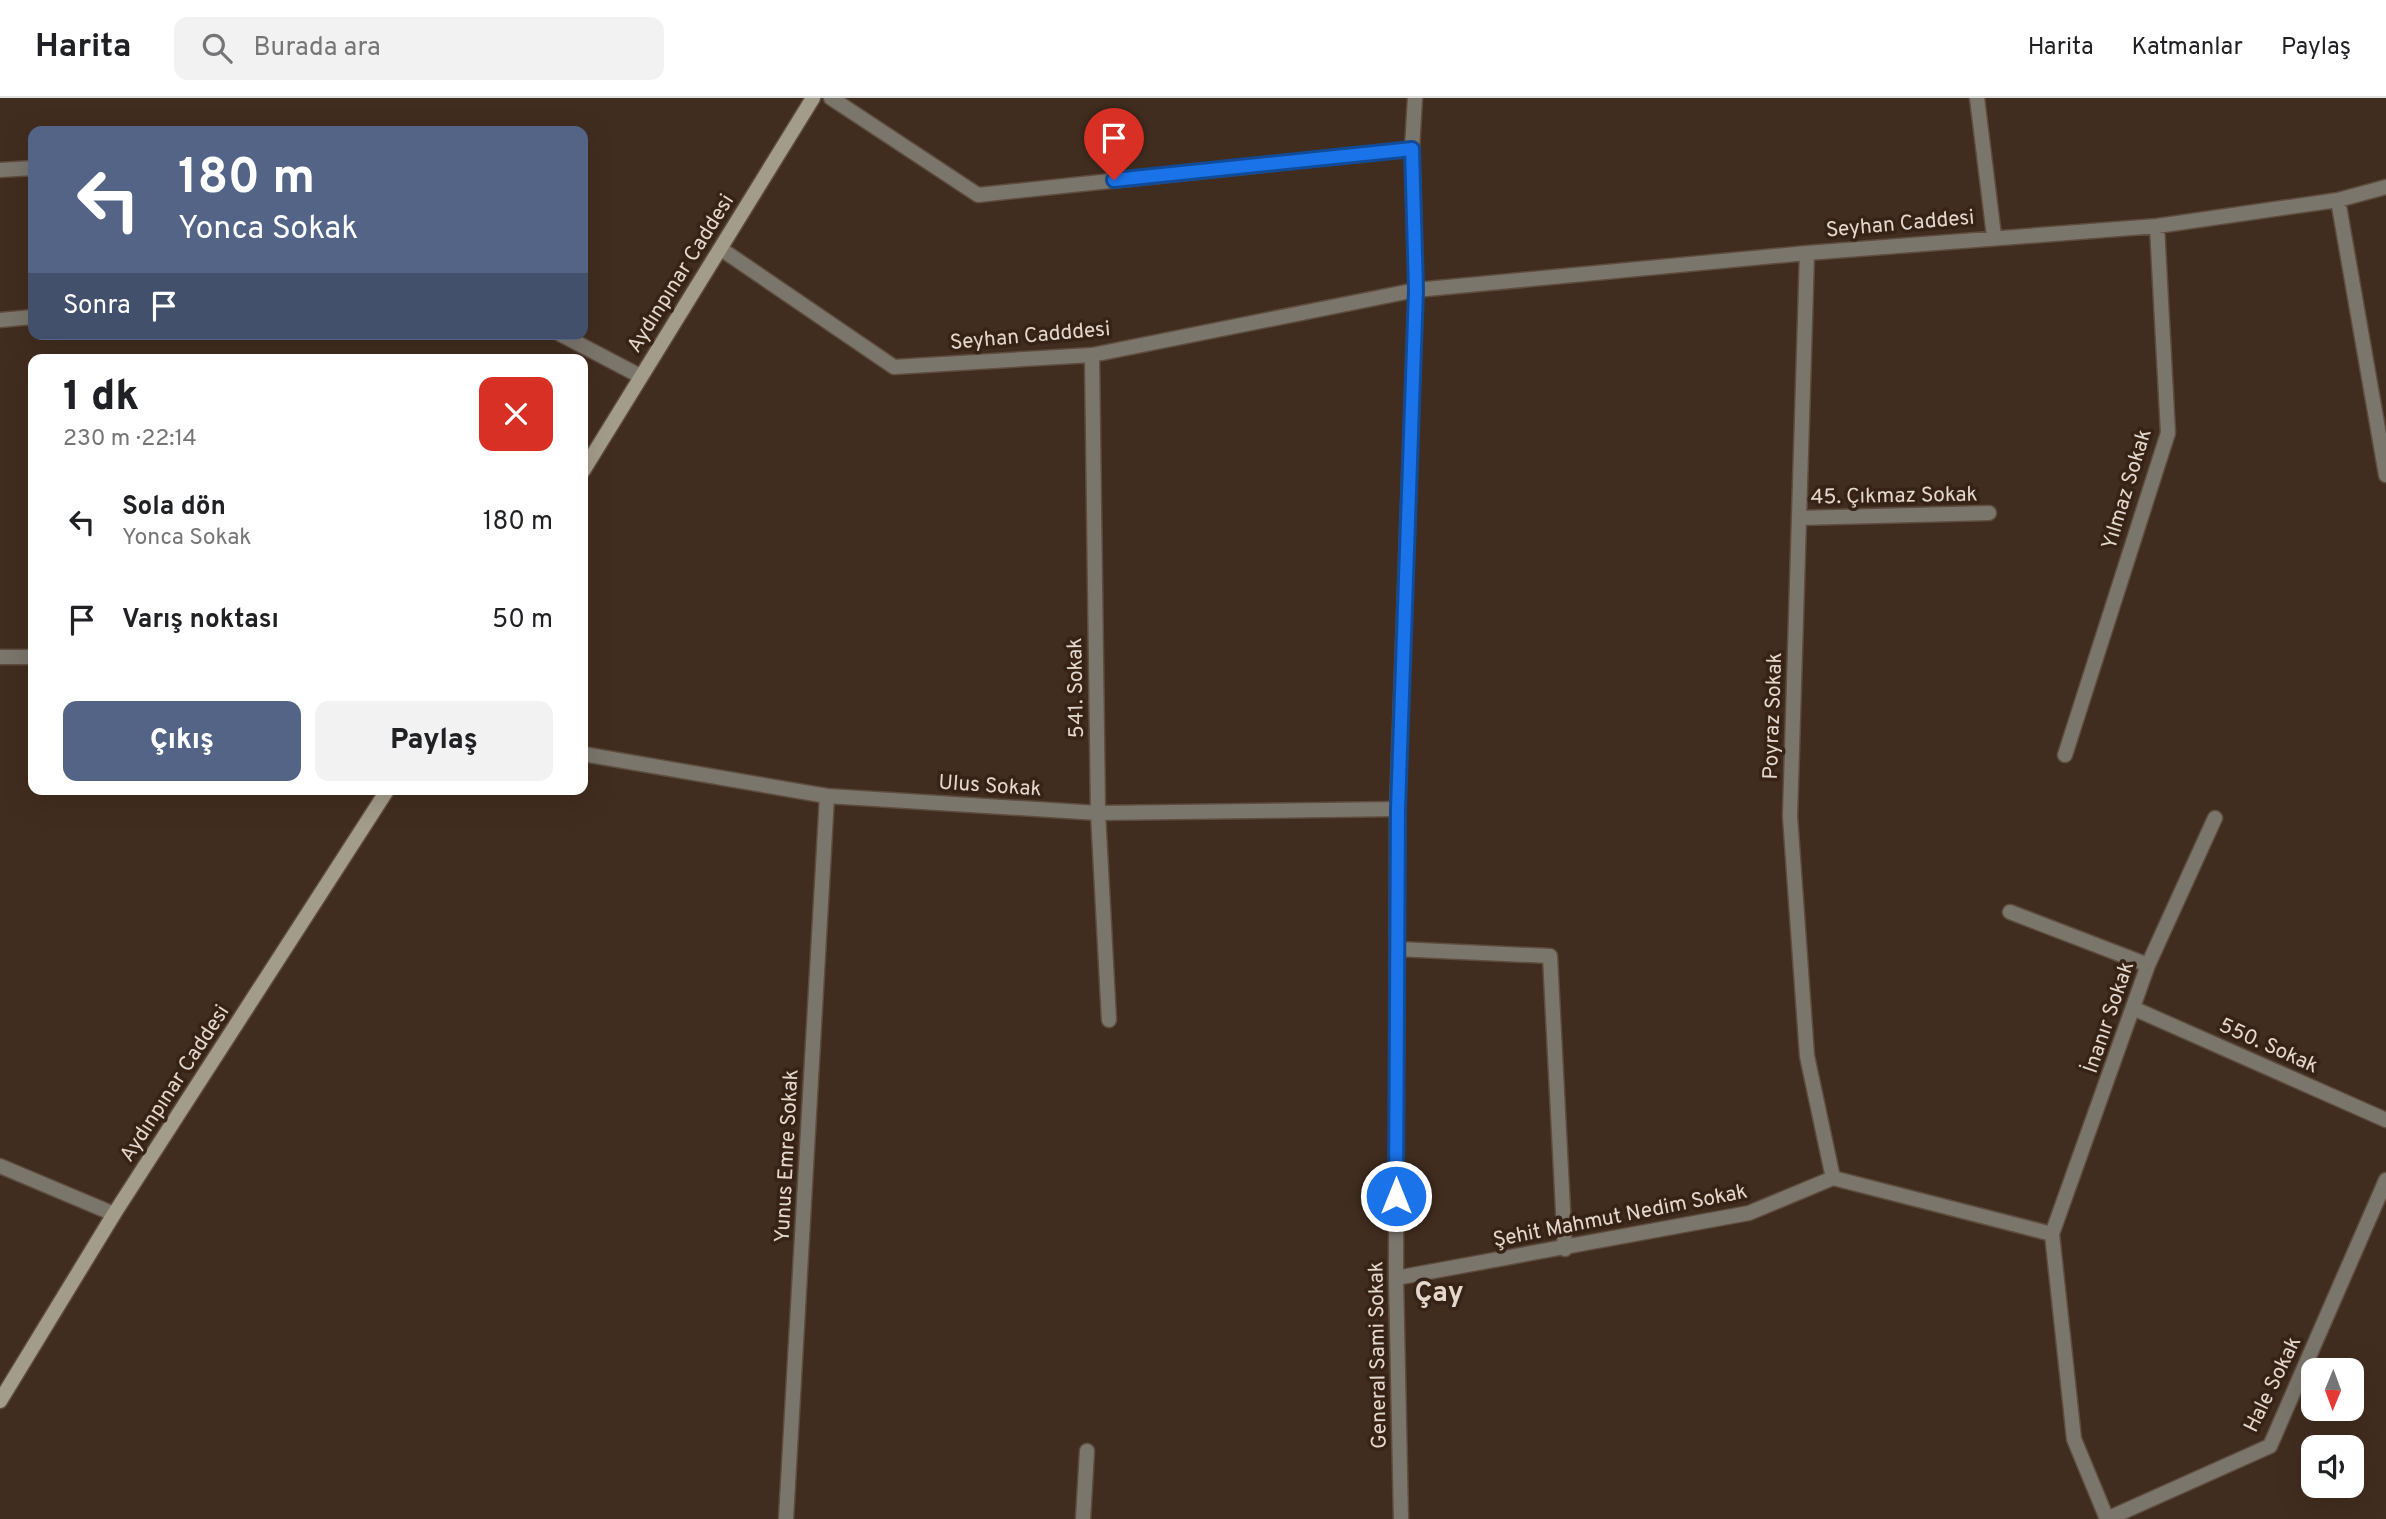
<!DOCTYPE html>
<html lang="tr">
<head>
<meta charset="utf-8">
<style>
  :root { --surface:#fff; --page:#f2f2f2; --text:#202124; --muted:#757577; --line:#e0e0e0; --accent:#536486 }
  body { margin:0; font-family:Overpass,sans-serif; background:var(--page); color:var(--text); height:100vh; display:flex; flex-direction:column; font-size:26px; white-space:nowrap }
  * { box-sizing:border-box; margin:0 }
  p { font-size:23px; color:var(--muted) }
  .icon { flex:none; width:38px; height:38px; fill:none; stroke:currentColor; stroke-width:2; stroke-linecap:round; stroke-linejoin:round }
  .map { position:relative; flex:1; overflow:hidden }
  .side { position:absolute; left:28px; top:256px; width:560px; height:441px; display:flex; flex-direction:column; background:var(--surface); border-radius:14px; box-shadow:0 7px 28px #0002 }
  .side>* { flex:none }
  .guide { position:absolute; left:28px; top:28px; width:560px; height:214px; border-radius:14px; box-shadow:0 7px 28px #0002; background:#536486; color:#fff; overflow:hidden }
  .needle { width:46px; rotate:181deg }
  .controls { position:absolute; left:2301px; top:1260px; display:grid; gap:14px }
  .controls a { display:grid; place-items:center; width:63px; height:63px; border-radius:14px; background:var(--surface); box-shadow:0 7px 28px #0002; font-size:35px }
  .pin { position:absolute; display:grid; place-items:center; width:60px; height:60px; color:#fff; margin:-72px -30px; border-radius:50% 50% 50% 0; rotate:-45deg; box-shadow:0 0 7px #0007 }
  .pin .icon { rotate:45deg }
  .me { position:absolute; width:77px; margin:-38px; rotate:0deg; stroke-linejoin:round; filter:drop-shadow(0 0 5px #0008) }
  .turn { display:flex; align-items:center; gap:24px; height:147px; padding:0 35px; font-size:32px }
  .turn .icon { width:91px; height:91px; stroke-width:2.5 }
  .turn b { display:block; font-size:49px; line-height:60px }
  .then { display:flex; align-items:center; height:66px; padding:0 35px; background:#0003; gap:14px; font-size:26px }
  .round { display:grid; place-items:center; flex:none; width:74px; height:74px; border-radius:14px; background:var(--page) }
  .headline { display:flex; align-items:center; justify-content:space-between; height:119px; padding:0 35px }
  h1 { font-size:42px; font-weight:800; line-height:52px }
  .action { display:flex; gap:14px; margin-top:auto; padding:14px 35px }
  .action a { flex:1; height:80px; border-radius:14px; background:var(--accent); color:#fff; font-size:28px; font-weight:800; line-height:80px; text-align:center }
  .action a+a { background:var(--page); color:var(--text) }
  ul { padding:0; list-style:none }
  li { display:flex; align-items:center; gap:21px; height:98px; padding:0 35px }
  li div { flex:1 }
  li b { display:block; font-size:26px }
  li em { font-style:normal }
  header { display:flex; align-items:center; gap:42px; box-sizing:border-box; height:98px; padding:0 35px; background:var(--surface); border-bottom:2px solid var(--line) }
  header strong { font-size:33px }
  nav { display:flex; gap:38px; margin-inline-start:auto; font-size:24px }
  .search { width:490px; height:63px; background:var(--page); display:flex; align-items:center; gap:18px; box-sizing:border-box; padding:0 24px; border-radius:14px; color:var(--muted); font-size:26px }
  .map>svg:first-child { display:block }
</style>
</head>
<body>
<header>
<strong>Harita</strong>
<div class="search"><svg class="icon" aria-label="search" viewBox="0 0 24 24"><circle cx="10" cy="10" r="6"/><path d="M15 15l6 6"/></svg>Burada ara</div>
<nav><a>Harita</a><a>Katmanlar</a><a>Paylaş</a></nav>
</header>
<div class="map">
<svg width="2386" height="1421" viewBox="0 0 2386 1421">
  <rect width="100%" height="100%" fill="#412d1f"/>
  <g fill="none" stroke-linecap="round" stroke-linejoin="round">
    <g stroke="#5e4c3e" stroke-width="17">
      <path id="service" d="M1799,420l190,-5
        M1397,851l153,7 15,293"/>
    </g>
    <g stroke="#5e4c3e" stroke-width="17">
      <path id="minor" d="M831,0l147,97 434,-46
        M1977,0l17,138
        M0,72l33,-2
        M2338,102l48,275
        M721,151l173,118 198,-12 324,-65 391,-37 350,-27 181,-26 48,-13
        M1807,155l-17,563 17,240 26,122
        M0,222l33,-3
        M560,236l80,42
        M1092,257l6,458 11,207
        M0,559h33
        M583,656l244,42 271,17 299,-4
        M2065,657l103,-322 -11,-207
        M2010,814l138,53
        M2135,911l251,111
        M0,1068l114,48
        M2052,1136l96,-269 67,-147
        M1396,1180l353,-65 84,-35 219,56 22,205 33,80
        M786,1421l41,-723
        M1083,1421l4,-68
        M2107,1421l163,-73 116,-266"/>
    </g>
    <g stroke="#5e4c3e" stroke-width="17">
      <path id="tertiary" d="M1401,1421l-5,-241 1,-469 19,-519 -4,-141 3,-51"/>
    </g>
    <g stroke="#5e4c3e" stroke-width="17">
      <path id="secondary" d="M583,373l230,-373
        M0,1303l114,-187 274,-425"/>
    </g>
    <use href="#service" stroke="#7b766c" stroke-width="14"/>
    <use href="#minor" stroke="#7b766c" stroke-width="14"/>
    <use href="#tertiary" stroke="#7b766c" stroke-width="14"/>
    <use href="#secondary" stroke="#a49c8b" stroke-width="14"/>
  </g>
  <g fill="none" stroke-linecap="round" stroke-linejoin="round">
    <g stroke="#114b97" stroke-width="18">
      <path id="route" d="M1114,82l298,-31 4,141 -18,519 -2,387"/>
    </g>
    <use href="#route" stroke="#1a73e8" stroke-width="12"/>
  </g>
  <g text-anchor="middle" stroke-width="7" stroke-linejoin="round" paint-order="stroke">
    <g font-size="21" fill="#e4d7ce" stroke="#362316">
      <text transform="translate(1900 125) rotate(-5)" y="7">Seyhan Caddesi</text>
      <text transform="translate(680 175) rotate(-58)" y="7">Aydınpınar Caddesi</text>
      <text transform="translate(1030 237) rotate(-5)" y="7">Seyhan Cadddesi</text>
      <text transform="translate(2126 391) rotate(-73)" y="7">Yılmaz Sokak</text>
      <text transform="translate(1894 397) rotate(-1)" y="7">45. Çıkmaz Sokak</text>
      <text transform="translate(1075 590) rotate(-91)" y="7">541. Sokak</text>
      <text transform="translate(1772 618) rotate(-88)" y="7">Poyraz Sokak</text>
      <text transform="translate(990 687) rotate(4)" y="7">Ulus Sokak</text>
      <text transform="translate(2108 919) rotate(-71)" y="7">İnanır Sokak</text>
      <text transform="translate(2269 947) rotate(24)" y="7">550. Sokak</text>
      <text transform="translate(174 985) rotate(-57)" y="7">Aydınpınar Caddesi</text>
      <text transform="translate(786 1058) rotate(-87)" y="7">Yunus Emre Sokak</text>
      <text transform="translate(1620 1117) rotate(-11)" y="7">Şehit Mahmut Nedim Sokak</text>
      <text transform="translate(1377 1257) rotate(-91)" y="7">General Sami Sokak</text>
      <text transform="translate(2272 1286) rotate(-64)" y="7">Hale Sokak</text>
    </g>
    <g font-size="28" font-weight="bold" fill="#e4d7ce" stroke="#362316">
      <text x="1439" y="1203">Çay</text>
    </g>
  </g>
</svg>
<div class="controls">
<a><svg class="needle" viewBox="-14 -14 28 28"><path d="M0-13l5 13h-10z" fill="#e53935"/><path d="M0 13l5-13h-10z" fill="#757577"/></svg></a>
<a><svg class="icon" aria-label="sound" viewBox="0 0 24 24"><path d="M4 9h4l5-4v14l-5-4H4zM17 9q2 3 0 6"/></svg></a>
</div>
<div class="pin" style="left:1114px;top:82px;background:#d93025"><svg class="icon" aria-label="arrive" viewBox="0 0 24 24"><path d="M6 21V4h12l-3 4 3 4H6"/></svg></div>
<svg class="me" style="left:1396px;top:1098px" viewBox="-20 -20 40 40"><circle r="17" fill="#1a73e8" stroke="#fff" stroke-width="3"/><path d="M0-11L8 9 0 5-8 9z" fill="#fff"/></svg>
<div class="guide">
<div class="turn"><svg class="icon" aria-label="left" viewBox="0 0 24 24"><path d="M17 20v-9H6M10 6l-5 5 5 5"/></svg><div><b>180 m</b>Yonca Sokak</div></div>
<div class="then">Sonra<svg class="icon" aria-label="arrive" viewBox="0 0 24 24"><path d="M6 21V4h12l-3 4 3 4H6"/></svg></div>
</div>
<section class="side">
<div class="headline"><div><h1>1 dk</h1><p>230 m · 22:14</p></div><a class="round" style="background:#d93025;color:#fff"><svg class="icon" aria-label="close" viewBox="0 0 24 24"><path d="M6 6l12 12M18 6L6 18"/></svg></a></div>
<ul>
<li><svg class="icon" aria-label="left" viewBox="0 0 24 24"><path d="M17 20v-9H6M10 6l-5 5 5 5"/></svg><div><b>Sola dön</b><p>Yonca Sokak</p></div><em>180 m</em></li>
<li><svg class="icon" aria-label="arrive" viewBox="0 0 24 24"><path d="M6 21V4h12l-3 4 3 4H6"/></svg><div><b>Varış noktası</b></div><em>50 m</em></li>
</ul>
<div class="action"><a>Çıkış</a><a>Paylaş</a></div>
</section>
</div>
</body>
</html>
